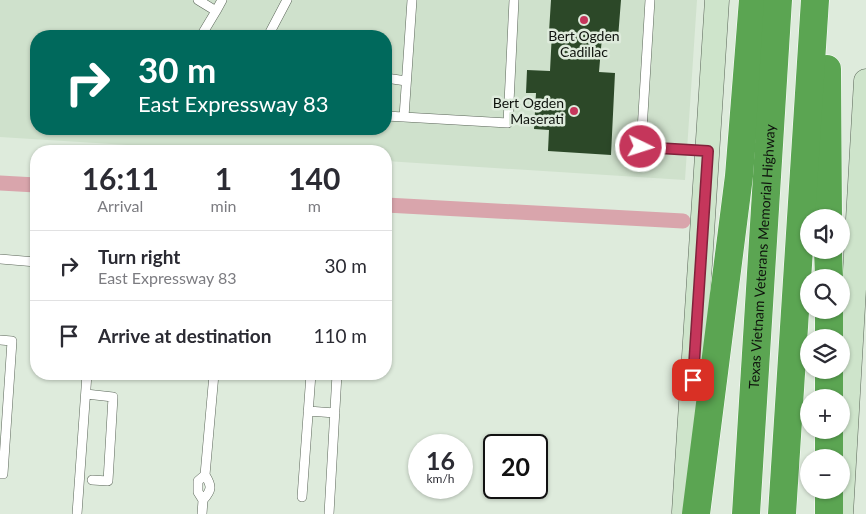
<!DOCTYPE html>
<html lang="en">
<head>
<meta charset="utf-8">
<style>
  :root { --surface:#fff; --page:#f2f2f3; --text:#2b2b33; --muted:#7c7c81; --line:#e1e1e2 }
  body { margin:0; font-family:Lato,sans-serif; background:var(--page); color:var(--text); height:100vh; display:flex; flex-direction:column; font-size:19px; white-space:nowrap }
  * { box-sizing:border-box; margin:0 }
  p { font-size:16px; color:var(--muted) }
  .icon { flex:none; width:28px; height:28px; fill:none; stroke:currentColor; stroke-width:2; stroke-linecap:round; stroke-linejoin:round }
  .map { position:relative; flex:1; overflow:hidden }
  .side { position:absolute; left:30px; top:145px; width:362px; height:235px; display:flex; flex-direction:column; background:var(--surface); border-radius:20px; box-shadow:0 1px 4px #0004 }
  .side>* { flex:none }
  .top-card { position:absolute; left:30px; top:30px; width:362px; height:105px; border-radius:20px; box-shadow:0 1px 4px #0004; background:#00695c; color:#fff; overflow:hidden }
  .buttons { position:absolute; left:800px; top:209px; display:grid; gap:10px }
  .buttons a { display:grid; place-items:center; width:50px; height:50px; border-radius:50%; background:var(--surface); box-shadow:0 1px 4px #0004; font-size:25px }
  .speed { position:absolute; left:408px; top:434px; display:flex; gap:10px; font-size:25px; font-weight:700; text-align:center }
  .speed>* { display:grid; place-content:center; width:65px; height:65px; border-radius:50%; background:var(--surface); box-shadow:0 1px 4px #0004; line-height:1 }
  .speed small { font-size:12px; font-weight:400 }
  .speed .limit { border:2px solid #111; border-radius:8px; background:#fff; color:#111 }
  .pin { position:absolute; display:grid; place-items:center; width:42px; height:42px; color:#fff; margin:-21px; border-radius:10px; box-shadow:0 2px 8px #0006 }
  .me { position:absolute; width:55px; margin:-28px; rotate:94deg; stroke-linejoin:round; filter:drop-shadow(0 0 4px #0008) }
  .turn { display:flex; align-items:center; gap:18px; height:105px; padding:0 25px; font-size:22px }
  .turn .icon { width:65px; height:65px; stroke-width:2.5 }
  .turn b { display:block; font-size:35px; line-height:42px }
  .eta { display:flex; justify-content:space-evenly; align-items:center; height:85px; text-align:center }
  .eta b { font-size:30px; font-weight:700; line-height:35px }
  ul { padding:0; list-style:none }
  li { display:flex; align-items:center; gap:15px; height:70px; padding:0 25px; border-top:1px solid var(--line) }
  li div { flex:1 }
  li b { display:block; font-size:19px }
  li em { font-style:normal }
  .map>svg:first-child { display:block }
</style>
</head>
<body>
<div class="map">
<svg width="866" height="514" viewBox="0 0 866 514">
  <rect width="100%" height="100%" fill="#deebdc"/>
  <path fill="#cfe1cc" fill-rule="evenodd" d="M0,0h697l-12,180 -299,-19v-10h-163l-223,-14zM36,36h350v93h-350z"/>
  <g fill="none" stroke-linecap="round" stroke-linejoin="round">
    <path stroke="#d9a5ac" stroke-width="15" d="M0,183l36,2
      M386,205l297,16"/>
  </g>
  <path fill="#2c4828" d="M551,0h70l-3,38 -16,-1 -3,35 16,1 -4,82 -63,-4 1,-21 -15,-1 2,-36h-10l1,-23 23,1 2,-39h-3z"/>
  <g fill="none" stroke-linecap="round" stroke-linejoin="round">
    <g stroke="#5a6558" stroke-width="10">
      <path id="service" d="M198,0l18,11 -15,25
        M650,0l-9,147 65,4
        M216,11l6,-11
        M268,36l19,-36
        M386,78l20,3
        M386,116l122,7 6,-123
        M404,117l8,-117
        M0,259l36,3
        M0,340l12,1 -9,133h-3
        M86,394l27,3 -5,84 -16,-1
        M308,411l27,2
        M302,497l9,-123
        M203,500c9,-10 9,-14 2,-25l9,-101
        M77,514l10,-140
        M202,514l1,-14 -5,-8v-11l7,-6
        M329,514l8,-140"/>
    </g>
    <g stroke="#5a6558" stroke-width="25">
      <path id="secondary" d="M684,512l33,-512
        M841,514l25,-433"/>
    </g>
    <g stroke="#fff" stroke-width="29">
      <g id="motorway">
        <path d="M827,69l1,149"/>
        <path d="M828,250l1,28"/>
        <path d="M829,310v28"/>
        <path d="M829,370v28"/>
        <path d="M829,430v28"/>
        <path d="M829,490v24"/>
        <path d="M696,514l43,-338 14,-176"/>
        <path id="s1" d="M746,514l32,-514"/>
        <path d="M782,514l33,-514"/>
      </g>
    </g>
    <use href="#service" stroke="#fff" stroke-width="9"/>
    <use href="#secondary" stroke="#cee4cb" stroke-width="24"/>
    <use href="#motorway" stroke="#5ba552" stroke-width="28"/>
  </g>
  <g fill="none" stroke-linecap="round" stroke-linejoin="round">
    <g stroke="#80233b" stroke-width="12">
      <path id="route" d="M641,147l67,4 -15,229"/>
    </g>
    <use href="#route" stroke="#c5365b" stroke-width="9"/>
  </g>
  <g fill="#c5365b" stroke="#deebdc" stroke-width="2">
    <circle cx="584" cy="20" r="5"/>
    <circle cx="574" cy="111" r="5"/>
  </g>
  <g text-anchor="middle" stroke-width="5" stroke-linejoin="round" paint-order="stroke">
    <g font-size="14" fill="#0e120d" stroke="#deebdc">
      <text x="584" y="41">Bert Ogden<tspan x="584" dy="16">Cadillac</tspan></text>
      <text x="564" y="108" text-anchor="end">Bert Ogden<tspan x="564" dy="16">Maserati</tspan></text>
    </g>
    <g font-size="14" fill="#0e120d" stroke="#deebdc">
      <text dy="5" stroke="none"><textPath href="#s1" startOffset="258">Texas Vietnam Veterans Memorial Highway</textPath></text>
    </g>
  </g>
</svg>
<div class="buttons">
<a><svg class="icon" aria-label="sound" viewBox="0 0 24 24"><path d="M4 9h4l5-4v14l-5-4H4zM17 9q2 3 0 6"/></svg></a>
<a><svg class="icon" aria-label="search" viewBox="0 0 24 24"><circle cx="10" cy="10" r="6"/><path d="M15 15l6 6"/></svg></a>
<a><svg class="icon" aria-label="layers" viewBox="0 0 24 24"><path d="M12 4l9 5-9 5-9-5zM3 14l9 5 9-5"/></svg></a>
<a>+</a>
<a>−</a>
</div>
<div class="speed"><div>16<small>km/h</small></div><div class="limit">20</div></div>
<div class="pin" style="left:693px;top:380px;background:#d93025"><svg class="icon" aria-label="arrive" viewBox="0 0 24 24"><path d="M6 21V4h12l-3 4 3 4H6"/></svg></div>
<svg class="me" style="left:641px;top:147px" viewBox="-20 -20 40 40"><circle r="17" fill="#c5365b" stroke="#fff" stroke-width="3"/><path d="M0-11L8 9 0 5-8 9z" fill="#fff"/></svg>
<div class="top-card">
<div class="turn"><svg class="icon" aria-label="right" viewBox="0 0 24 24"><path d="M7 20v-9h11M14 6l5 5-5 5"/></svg><div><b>30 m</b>East Expressway 83</div></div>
</div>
<section class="side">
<div class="eta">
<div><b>16:11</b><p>Arrival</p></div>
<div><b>1</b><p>min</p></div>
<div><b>140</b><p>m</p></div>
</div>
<ul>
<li><svg class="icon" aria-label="right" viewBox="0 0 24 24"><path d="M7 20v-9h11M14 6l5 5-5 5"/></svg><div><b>Turn right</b><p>East Expressway 83</p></div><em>30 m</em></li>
<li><svg class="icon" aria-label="arrive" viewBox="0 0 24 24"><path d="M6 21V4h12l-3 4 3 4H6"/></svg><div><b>Arrive at destination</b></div><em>110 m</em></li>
</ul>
</section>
</div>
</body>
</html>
